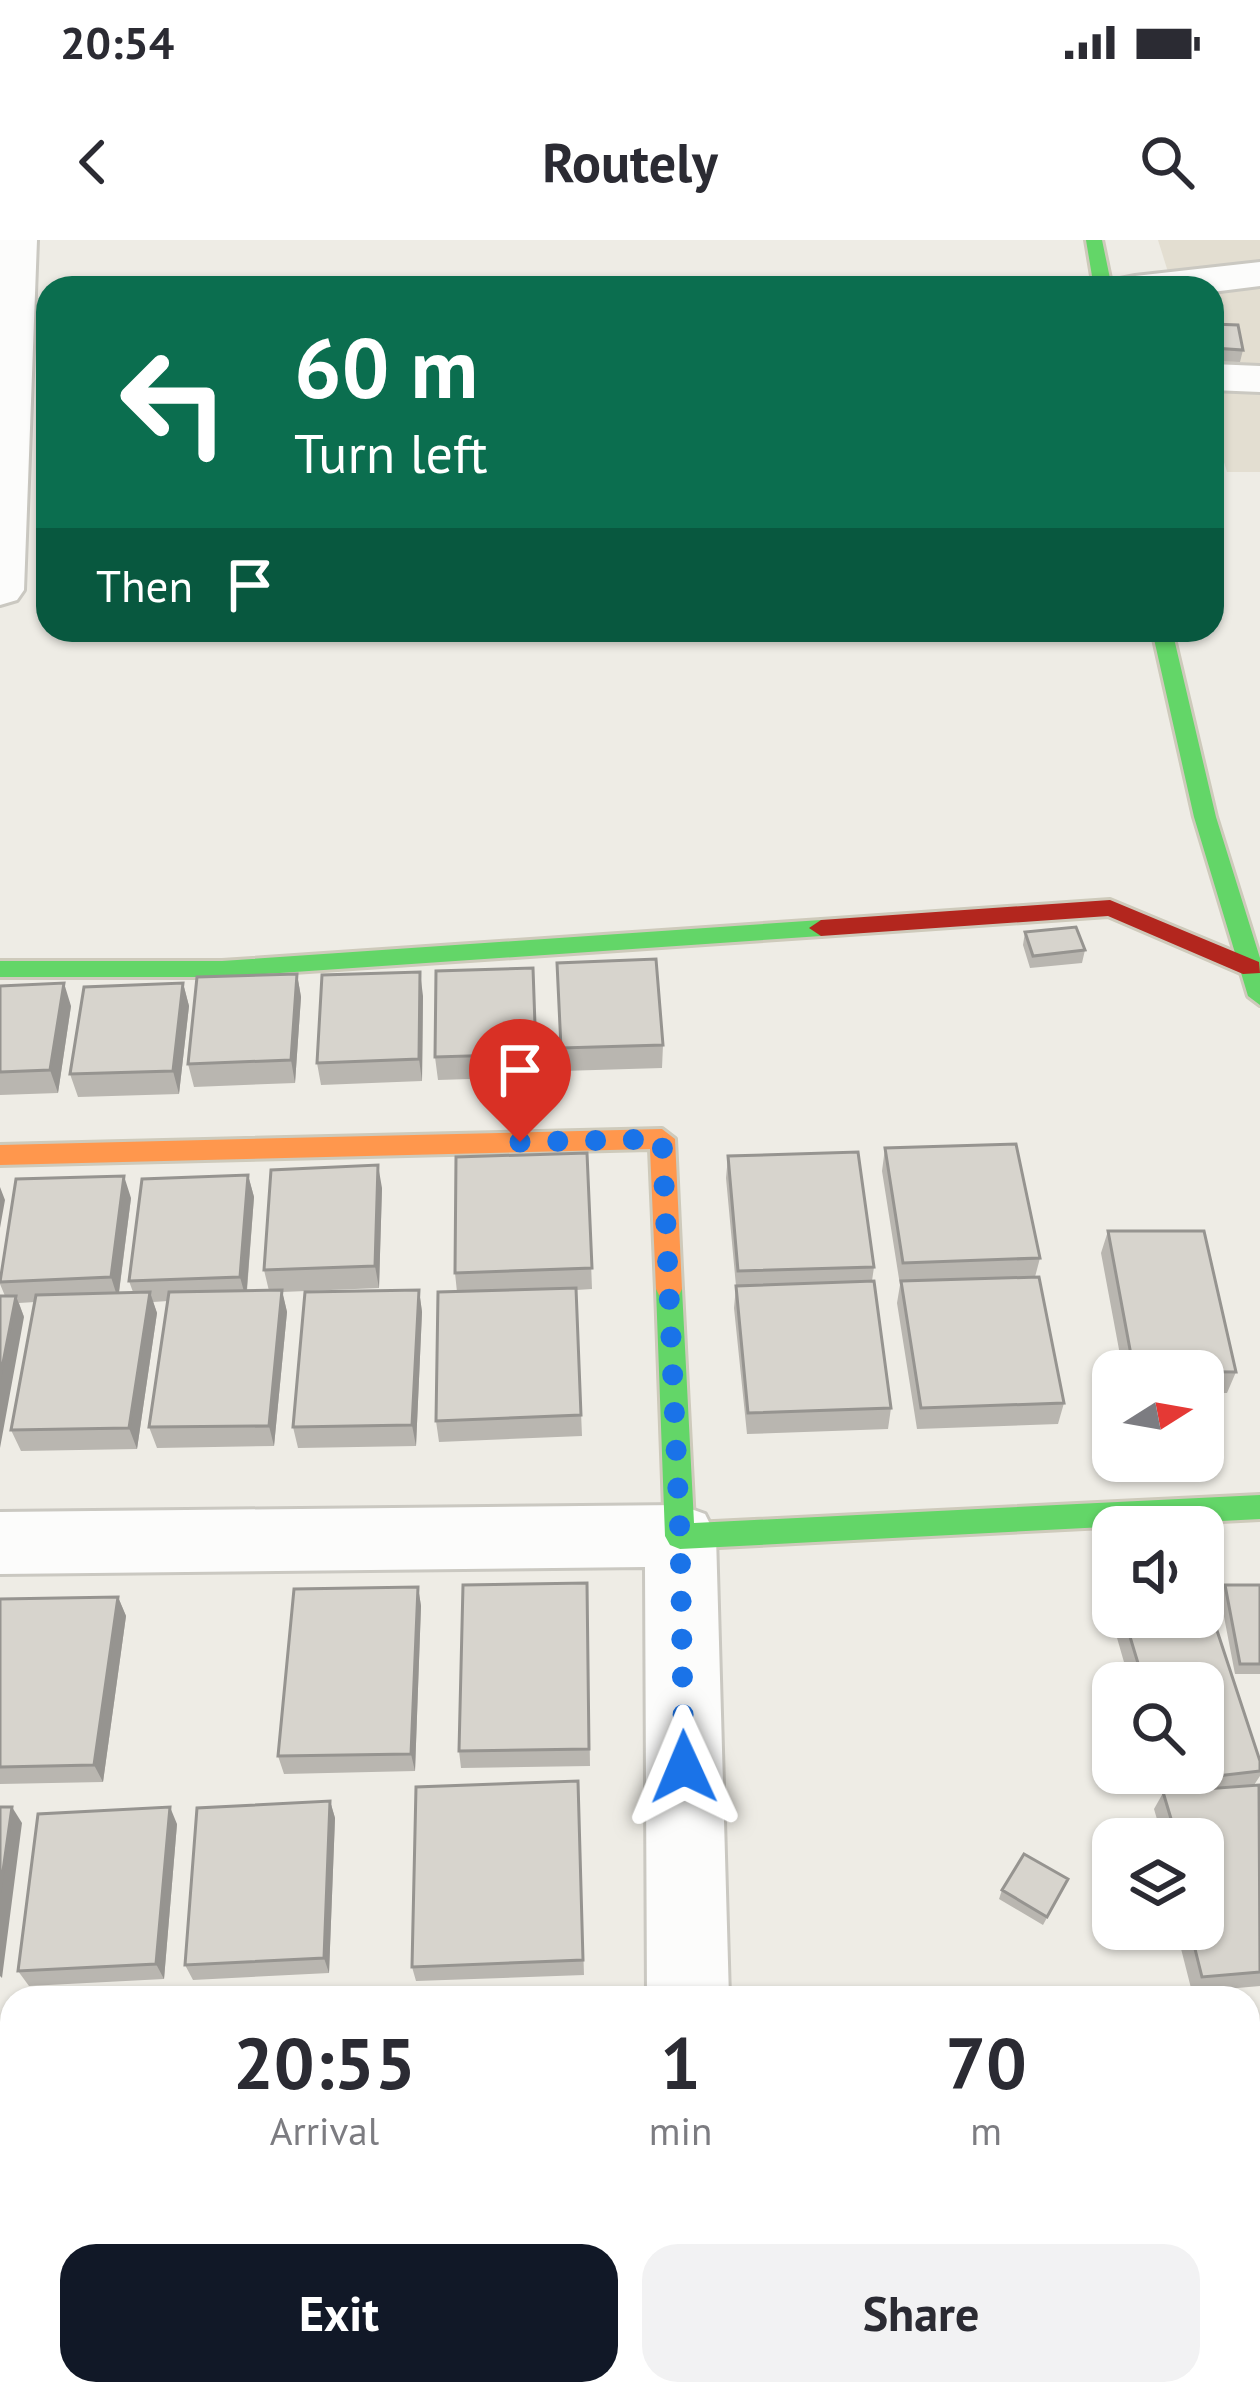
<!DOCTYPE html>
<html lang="en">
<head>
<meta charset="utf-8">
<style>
  :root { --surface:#fff; --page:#f2f2f3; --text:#2b2b33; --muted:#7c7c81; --accent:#111827 }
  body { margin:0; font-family:"PT Sans",sans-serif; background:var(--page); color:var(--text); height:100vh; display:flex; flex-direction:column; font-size:45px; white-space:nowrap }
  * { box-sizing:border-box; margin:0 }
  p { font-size:39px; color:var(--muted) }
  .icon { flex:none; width:66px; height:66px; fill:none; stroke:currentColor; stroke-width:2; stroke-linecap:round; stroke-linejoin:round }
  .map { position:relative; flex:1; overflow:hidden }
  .side { position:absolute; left:0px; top:1746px; width:1260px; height:420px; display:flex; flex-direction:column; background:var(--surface); border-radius:36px 36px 0 0; box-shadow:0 3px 9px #0004 }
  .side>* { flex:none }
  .hud { position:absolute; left:36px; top:36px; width:1188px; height:366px; border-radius:36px; box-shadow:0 3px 9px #0004; background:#0b6e4f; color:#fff; overflow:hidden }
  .needle { width:78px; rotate:79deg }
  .fabs { position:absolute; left:1092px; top:1110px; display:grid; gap:24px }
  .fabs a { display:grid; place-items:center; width:132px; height:132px; border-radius:24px; background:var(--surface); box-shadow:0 3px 9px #0004; font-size:60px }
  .pin { position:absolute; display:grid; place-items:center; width:102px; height:102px; color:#fff; margin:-123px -51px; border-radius:50% 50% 50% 0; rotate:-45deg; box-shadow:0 0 12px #0007 }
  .pin .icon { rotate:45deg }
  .me { position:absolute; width:132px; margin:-66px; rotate:359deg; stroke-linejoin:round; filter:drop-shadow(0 0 9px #0008) }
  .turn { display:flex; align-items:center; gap:42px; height:252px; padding:0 60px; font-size:54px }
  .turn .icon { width:156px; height:156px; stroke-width:2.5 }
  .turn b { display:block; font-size:84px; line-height:102px }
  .then { display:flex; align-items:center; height:114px; padding:0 60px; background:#0003; gap:24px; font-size:45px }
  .eta { display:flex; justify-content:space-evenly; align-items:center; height:204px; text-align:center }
  .eta b { font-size:72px; font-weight:800; line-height:84px }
  .button { display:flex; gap:24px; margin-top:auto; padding:24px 60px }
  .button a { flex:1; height:138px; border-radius:36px; background:var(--accent); color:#fff; font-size:48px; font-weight:800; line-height:138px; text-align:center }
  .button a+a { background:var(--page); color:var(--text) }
  .status { display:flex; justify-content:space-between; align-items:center; height:84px; padding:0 60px; background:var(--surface); direction:ltr }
  .status svg { height:33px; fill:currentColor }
  header { display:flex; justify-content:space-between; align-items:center; height:156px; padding:0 60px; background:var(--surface); font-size:54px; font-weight:800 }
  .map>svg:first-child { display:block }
</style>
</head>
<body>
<div class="status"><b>20:54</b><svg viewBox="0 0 49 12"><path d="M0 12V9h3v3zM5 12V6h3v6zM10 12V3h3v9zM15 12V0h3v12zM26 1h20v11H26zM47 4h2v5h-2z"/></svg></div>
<header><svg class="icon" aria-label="back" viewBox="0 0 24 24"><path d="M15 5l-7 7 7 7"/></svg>Routely<svg class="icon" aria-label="search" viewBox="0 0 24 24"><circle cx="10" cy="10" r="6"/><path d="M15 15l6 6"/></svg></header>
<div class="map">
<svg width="1260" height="2166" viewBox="0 0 1260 2166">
  <rect width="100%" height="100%" fill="#eeece5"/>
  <path fill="#e3ded1" d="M1158,0h102v232h-33l-15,-50v-134h-39z"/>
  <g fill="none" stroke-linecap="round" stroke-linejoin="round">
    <g stroke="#cac8c1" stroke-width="6">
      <path id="street" d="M0,0h37l-13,350 -7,10 -17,5z
        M1260,22v24l-48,6v-4h-98l6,-9 15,-3z
        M1212,124l48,2v26l-48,-2z
        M680,1265l25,9 11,22 13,462h-82l-2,-431 -645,7v-62z
        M0,1808h12v84h-12z"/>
    </g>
    <g stroke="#cecabb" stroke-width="6">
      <path id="fast" d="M1086,0h16l10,48h-18z
        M1152,390h20l44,187 44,141v47l-12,-9 -54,-179z
        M821,680l12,8 -12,8 -599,41h-222v-16h222z
        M669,1038l9,3 4,8 12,234 566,-28v24l-580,30 -10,-4 -5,-9 -9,-247 4,-8z"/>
    </g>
    <g stroke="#cecabb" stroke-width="6">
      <path id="slow" d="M662,889l13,10 7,150 -4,8h-18l-4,-8 -6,-140 -650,16v-20z"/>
    </g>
    <g stroke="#cecabb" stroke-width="6">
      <path id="jam" d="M1110,660l149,62 1,11 -17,1 -135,-58 -287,20 -12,-8 12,-8z"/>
    </g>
    <use href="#street" fill="#fcfcfb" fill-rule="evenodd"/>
    <use href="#fast" fill="#63d668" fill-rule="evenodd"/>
    <use href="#slow" fill="#ff974d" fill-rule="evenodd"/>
    <use href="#jam" fill="#b3261e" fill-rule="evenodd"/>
  </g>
  <path fill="#b9b6b0" d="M1212,84l31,26 -3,12 -28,-1z
    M1025,692l60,18 -3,13 -52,5 -7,-23z
    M557,723l106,82 -1,23 -100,3z
    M533,728l4,109 -99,3 -3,-23z
    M297,734l4,23 -6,86 -101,4 -6,-23z
    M183,743l6,23 -10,88 -101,3 -8,-23z
    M0,746l71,20 -13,87 -58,2z
    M423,756l-1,85 -101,4 -4,-22z
    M885,908l155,110 -5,19 29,126 -6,21 -141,5 -20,-126 3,-18 -18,-114z
    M587,913l5,136 -16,1 6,146 -143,6 -3,-21 21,-129 -2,-19z
    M728,916l146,111 -2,14 19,127 -3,21 -141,5 -13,-126 2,-22 -10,-108z
    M248,935l6,22 -7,94h22l-5,-21 118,-82 -3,100 -97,4 5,20 -13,134 -117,2 -8,-21 19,-126 -15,1 4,11 -20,136 -116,2 -10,-21 24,-128 -16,1 5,14 -19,-21 -5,-12v-8l131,-78 -12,95 14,-1 -4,-11z
    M1108,991l128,141 -9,21h-24v-22h-80l-22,-118z
    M419,1050l3,22 -6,134 -118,2 -5,-21z
    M587,1343l3,183 -129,2 -2,-17z
    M1225,1345h35v89h-25l-15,-78z
    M418,1347l3,19 -6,165 -131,3 -6,-18z
    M118,1357l8,19 -23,166 -103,2v-185z
    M1113,1360v17h90l57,144v15l-6,9 6,3v198l-68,6 -16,-63h27v-90h-69l1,-3 26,-3 -7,-24 9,-16 -6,-20h46v-90h-73l-21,-73z
    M578,1541l6,194 -168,6 -4,-14z
    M330,1561l5,17 -6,155 -136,7 -8,-15z
    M177,1584l-13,155 -135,7 -11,-15z
    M1068,1639l-25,46 -44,-26 3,-9z
    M115,2154h164l-1,12h-164z
    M466,2154v11l-159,1 -1,-2z
    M1198,2154h50l11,3 1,9h-57z"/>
  <path fill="#969490" d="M420,732l3,24 -1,85 -3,-22z
    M297,734l4,23 -6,86 -4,-23z
    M64,743l7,23 -13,87 -8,-23z
    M183,743l6,23 -10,88 -6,-23z
    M378,925l4,23 -3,100 -4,-22z
    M248,935l6,22 -8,102 -6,-22z
    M124,936l7,22 -13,101 -7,-22z
    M0,947l5,13 -5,28z
    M282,1050l5,22 -13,134 -5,-20z
    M419,1050l3,22 -6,134 -4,-21z
    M150,1052l7,21 -20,136 -8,-21z
    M16,1056l8,21 -24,131v-70z
    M418,1347l3,19 -6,165 -4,-17z
    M118,1357l8,19 -23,166 -9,-17z
    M330,1561l5,17 -6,155 -5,-15z
    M12,1567l10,16 -20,155 -2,-2v-84z
    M170,1567l7,17 -13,155 -8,-15z
    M85,2154h11l-1,12h-12z
    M271,2154h8l-1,12 -7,-8z"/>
  <path fill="#d7d4cd" stroke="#969490" stroke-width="3" d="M1212,84l26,1 5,25 -29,-2z
    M1076,687l9,23 -52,6 -8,-24z
    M656,719l7,86 -102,3 -4,-85z
    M533,728l3,86 -101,3 1,-86z
    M420,732l-1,87 -102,4 5,-88z
    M297,734l-6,86 -103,4 9,-87z
    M64,743l-14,87 -50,2v-86z
    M183,743l-10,88 -103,3 14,-87z
    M1016,904l24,114 -137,5 -18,-115z
    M858,912l16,115 -136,4 -10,-115z
    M587,913l5,115 -137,5 1,-116z
    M378,925l-3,101 -111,4 7,-100z
    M248,935l-8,102 -111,4 13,-102z
    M124,936l-13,101 -111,5 16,-103z
    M1108,991h96l32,141 -102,-1z
    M1039,1037l25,126 -143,5 -20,-127z
    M874,1041l17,127 -143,5 -12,-127z
    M576,1048l5,127 -145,6 2,-129z
    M282,1050l-13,136 -120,1 20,-135z
    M419,1050l-7,135 -119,2 12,-135z
    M150,1052l-21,136 -118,2 25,-135z
    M0,1056h16l-16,82z
    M587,1343l2,166 -130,2 4,-166z
    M1225,1345h35v79h-20z
    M418,1347l-7,167 -133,2 16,-167z
    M1203,1348l57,173v10l-86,10 -3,-8h32v-90h-59l-20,-66h79z
    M118,1357l-24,168 -94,2v-168z
    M578,1541l5,179 -171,7 4,-180z
    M1259,1545l1,187 -58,5 -12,-48h13v-90h-67l-1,-3 40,-4 -12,-40z
    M330,1561l-6,157 -139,7 12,-157z
    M0,1567h12l-12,85z
    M170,1567l-14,157 -138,7 20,-157z
    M1024,1614l44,25 -21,38 -45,-27z
    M12,1974v180h73l-2,12h-83v-191z
    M1253,2109l7,15v31l-2,1 2,10h-49l-5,-12h42v-44z
    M115,2154h156v4l-157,8z
    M307,2154h156v3l-157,7z
    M577,2154h7l3,12h-43z
    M597,2154h124l4,12h-124z"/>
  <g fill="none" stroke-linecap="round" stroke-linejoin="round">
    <path stroke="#1a73e8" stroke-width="21" stroke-dasharray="0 37.8" d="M520,902l142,-3 18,397 4,231"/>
  </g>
</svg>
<div class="fabs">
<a><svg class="needle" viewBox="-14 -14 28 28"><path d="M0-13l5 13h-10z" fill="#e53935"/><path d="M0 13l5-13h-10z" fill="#7c7c81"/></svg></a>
<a><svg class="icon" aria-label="sound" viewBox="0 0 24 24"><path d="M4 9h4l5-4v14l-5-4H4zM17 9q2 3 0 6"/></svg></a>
<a><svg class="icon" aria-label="search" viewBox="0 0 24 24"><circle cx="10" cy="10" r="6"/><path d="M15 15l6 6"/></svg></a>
<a><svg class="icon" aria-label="layers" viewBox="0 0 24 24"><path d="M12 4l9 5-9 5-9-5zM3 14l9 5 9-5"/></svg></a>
</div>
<div class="pin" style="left:520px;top:902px;background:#d93025"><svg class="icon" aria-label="arrive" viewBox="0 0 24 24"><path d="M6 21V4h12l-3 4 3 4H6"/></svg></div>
<svg class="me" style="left:684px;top:1527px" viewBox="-20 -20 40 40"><path d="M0-17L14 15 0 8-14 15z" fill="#1a73e8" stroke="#fff" stroke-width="4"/></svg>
<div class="hud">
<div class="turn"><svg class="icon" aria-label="left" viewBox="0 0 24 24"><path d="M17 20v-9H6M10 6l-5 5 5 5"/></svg><div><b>60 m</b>Turn left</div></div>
<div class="then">Then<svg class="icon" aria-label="arrive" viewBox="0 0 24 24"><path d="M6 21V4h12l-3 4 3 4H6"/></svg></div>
</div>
<section class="side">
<div class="eta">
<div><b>20:55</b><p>Arrival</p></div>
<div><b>1</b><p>min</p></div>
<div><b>70</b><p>m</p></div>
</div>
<div class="button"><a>Exit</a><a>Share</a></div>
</section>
</div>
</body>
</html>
